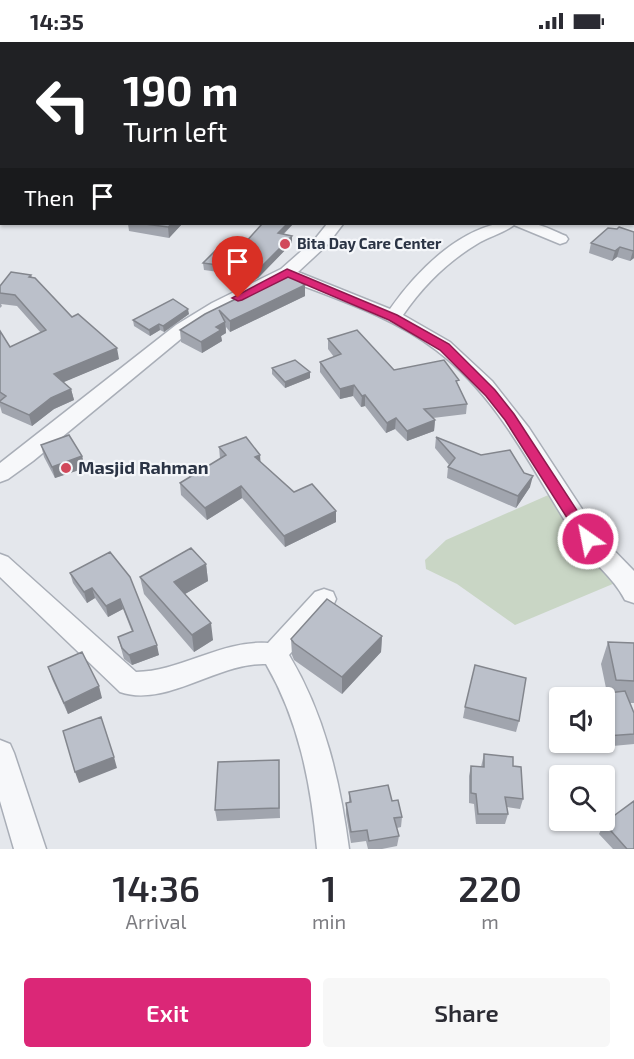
<!DOCTYPE html>
<html lang="en">
<head>
<meta charset="utf-8">
<style>
  :root { --surface:#fff; --page:#f7f7f7; --text:#2b2b33; --muted:#7c7c81; --accent:#db2777 }
  body { margin:0; font-family:"Exo 2",sans-serif; background:var(--page); color:var(--text); height:100vh; display:flex; flex-direction:column; font-size:22px; white-space:nowrap }
  * { box-sizing:border-box; margin:0 }
  p { font-size:20px; color:var(--muted) }
  .icon { flex:none; width:33px; height:33px; fill:none; stroke:currentColor; stroke-width:2; stroke-linecap:round; stroke-linejoin:round }
  .map { position:relative; height:807px; overflow:hidden }
  .sheet { display:flex; flex-direction:column; background:var(--surface); flex:1 }
  .sheet>* { flex:none }
  .guide { position:absolute; left:0px; top:0px; width:634px; height:183px; box-shadow:0 2px 4px #0004; background:#202124; color:#fff; overflow:hidden }
  .buttons { position:absolute; left:549px; top:645px; display:grid; gap:12px }
  .buttons a { display:grid; place-items:center; width:66px; height:66px; border-radius:6px; background:var(--surface); box-shadow:0 2px 4px #0004; font-size:30px }
  .pin { position:absolute; display:grid; place-items:center; width:51px; height:51px; color:#fff; margin:-62px -26px; border-radius:50% 50% 50% 0; rotate:-45deg; box-shadow:0 0 6px #0007 }
  .pin .icon { rotate:45deg }
  .me { position:absolute; width:66px; margin:-33px; rotate:327deg; stroke-linejoin:round; filter:drop-shadow(0 0 4px #0008) }
  .turn { display:flex; align-items:center; gap:21px; height:126px; padding:0 24px; font-size:27px }
  .turn .icon { width:78px; height:78px; stroke-width:2.5 }
  .turn b { display:block; font-size:42px; line-height:51px }
  .then { display:flex; align-items:center; height:57px; padding:0 24px; background:#0003; gap:12px; font-size:22px }
  .eta { display:flex; justify-content:space-evenly; align-items:center; height:102px; text-align:center }
  .eta b { font-size:36px; font-weight:600; line-height:42px }
  .action { display:flex; gap:12px; margin-top:auto; padding:12px 24px }
  .action a { flex:1; height:69px; border-radius:6px; background:var(--accent); color:#fff; font-size:24px; font-weight:600; line-height:69px; text-align:center }
  .action a+a { background:var(--page); color:var(--text) }
  .status { display:flex; justify-content:space-between; align-items:center; height:42px; padding:0 30px; background:var(--surface); direction:ltr }
  .status svg { height:16px; fill:currentColor }
  .map>svg:first-child { display:block }
</style>
</head>
<body>
<div class="status"><b>14:35</b><svg viewBox="0 0 49 12"><path d="M0 12V9h3v3zM5 12V6h3v6zM10 12V3h3v9zM15 12V0h3v12zM26 1h20v11H26zM47 4h2v5h-2z"/></svg></div>
<div class="map">
<svg width="634" height="807" viewBox="0 0 634 807">
  <rect width="100%" height="100%" fill="#e4e7ec"/>
  <path fill="#c9d6c5" d="M562,447l65,89 -112,47 -58,-41 -31,-15 -1,-9 21,-20z"/>
  <g fill="none" stroke-linecap="round" stroke-linejoin="round">
    <g stroke="#a9aeb7" stroke-width="3">
      <path id="minor" d="M56,0h10l1,2h-11z
        M205,0h13l-14,2z
        M447,0h10l-11,2z
        M528,0h19l-20,2z
        M630,0h4v6l-1,-4h-4z
        M2,57v8l-2,1v-8z
        M633,126h1v8h-1z
        M0,148h2l-2,9z
        M327,182h16l-16,21 -29,27 92,37c31,-44 86,-99 145,-85 10,2 21,8 31,12l2,3 -2,3 -6,2 -46,-19c-10,8 -26,12 -37,19 -30,18 -54,42 -74,71l47,27 42,39 37,47 70,107 35,36v32l-9,-3c-12,-24 -34,-38 -48,-60 -43,-66 -76,-141 -141,-190 -43,-33 -97,-50 -148,-70l-64,31 -36,22 -155,128 -25,18 -8,3v-19l176,-138 36,-22 69,-34 34,-30z
        M0,512l8,3 128,115c46,-1 85,-32 132,-29l47,-51 9,-3 9,3 3,7 -3,7 -44,49c36,60 51,126 60,194h-32c-6,-65 -18,-128 -51,-185 -48,-2 -100,44 -146,28l-120,-115z
        M0,698l10,4 4,9 32,96h-32l-14,-48z"/>
    </g>
    <use href="#minor" fill="#f7f8fa" fill-rule="evenodd"/>
  </g>
  <path fill="#a1a5ae" d="M543,0h72l-6,2h-66z
    M128,182h54l-13,14 -40,-7z
    M262,182h31l-9,10 8,2v7l-34,35 -14,7 -18,-12 -22,-3 -1,-7 41,-19z
    M634,190v26l-4,3 -13,-4 -5,4 -23,-8 2,-10z
    M31,233l1,2 40,40 47,42 -56,23 8,7 3,11 -20,9 -22,17 -30,-13 -2,-7v-75l10,16 31,-14 -24,-27 -16,-2 1,2 -2,2v-22z
    M305,243v11l-75,36 -4,-5v6l-5,3 1,5 -20,12 -21,-11 -1,-12 25,-16z
    M189,272l-25,18 -4,-2 -10,6 -16,-10 -1,-6z
    M328,297l66,31 65,17 8,17 -1,10 -33,4 2,2 -1,11 -27,10 -12,-12 -9,4 -21,-27 -4,1 -8,-11 -13,3 -20,-27v-10l14,-5 -6,-8z
    M272,326l38,4v6l-25,10 -13,-14z
    M436,395l88,36 6,14 -14,21 -69,-30 1,-11 1,-2 -14,-17z
    M41,403l41,11 3,12 -30,10 -11,-21z
    M219,405l42,16 33,29 42,19v11l-51,25 -43,-49 -35,22 -26,-25 -1,-12 40,-24z
    M110,510l49,103 -27,10 -8,-6 -6,-22 14,-5 -9,-23 -15,8 -13,-19 -8,5 -14,-20 -3,-10z
    M206,522l2,17 -23,13 28,46 -19,12 -50,-58 -4,-17z
    M382,594l-1,16 -39,42 -48,-34 -2,-5 -1,-16z
    M608,600l26,1v60h-4l4,10v31l-32,3 -2,-5h4v-44h-14l1,-3 16,-2 -6,-29z
    M48,625l54,31 -34,16 -16,-35z
    M465,665l54,14 -3,11 -53,-14z
    M484,712l29,12 10,33 -3,10 -13,-2 1,7 -3,10h-29l-2,-20 -5,-1v-27l2,-10 10,1z
    M279,729l1,47 -63,3 -2,-11z
    M349,750l43,9 10,16 -1,10 -4,1 2,8 -2,10 -15,3h-14l-2,-8 -15,2 -5,-29v-11h3z
    M604,781l30,26h-21l-14,-15z"/>
  <path fill="#83868d" d="M28,0h18l-4,2h-18z
    M591,0h24l-6,2h-24z
    M172,182h10l-13,14 -1,-11z
    M287,182h6l-15,15v-6z
    M292,194v7l-34,35 -14,7v-7z
    M620,205l-3,10 -5,4 3,-10z
    M634,208v8l-4,3 3,-10z
    M305,243v11l-75,36v-11z
    M188,267l1,5 -25,18 -1,-6z
    M225,280l1,11 -5,3 1,5 -20,12 -1,-11 15,-15z
    M159,282l1,6 -10,6 -1,-6z
    M117,306l2,11 -62,26 -3,-11z
    M310,330v6l-25,10v-6z
    M354,343l-1,11 -13,3v-10z
    M71,347l3,11 -20,9 -22,17 -3,-11 22,-17z
    M365,353v11l-4,1 1,-11z
    M396,376l-1,11 -9,4 1,-10z
    M435,378l-1,11 -27,10v-10z
    M260,413l1,12 -6,-10z
    M82,414l3,12 -30,10 -3,-11z
    M533,434l-3,11 -14,21 2,-12z
    M241,444l1,12 -35,22 -2,-12z
    M336,469v11l-51,25 -1,-11z
    M206,522l2,17 -32,18 -2,-17z
    M92,546l3,10 -8,5 -3,-11z
    M120,557l3,10 -15,8 -2,-11z
    M211,581l2,17 -19,12 -2,-17z
    M382,594l-1,16 -39,42v-17z
    M157,603l2,10 -27,10 -3,-10z
    M99,644l3,12 -34,16 -4,-11z
    M114,715l3,11 -38,15 -4,-11z"/>
  <path fill="#bbc0ca" stroke="#83868d" stroke-width="1.5" d="M551,0h40l-6,2h-31z
    M145,182h27l-4,3z
    M262,182h25l-9,9 14,3 -35,35 -13,7 -19,-12 -22,-3 23,-23 18,4z
    M619,185l15,5v18l-1,1 -13,-4 -5,4 -24,-8 17,-15 9,1z
    M11,230l20,3 -2,2 6,1 37,39 6,-3 39,34 -63,26 17,15 -20,9 -22,17 -29,-13v-1l6,-5 -6,-4v-61l10,16 36,-17 -31,-35 -15,-2v-7z
    M287,232l18,11 -75,36 -11,-11 6,12 -9,5 5,3 -20,12 -21,-12 25,-16z
    M173,257l15,10 -25,17 -4,-2 -10,6 -16,-10z
    M357,288l37,40 50,-10 15,20 -3,1 11,23 -43,5 11,11 -28,11 -11,-13 -9,5 -22,-28 -3,1 -8,-11 -14,4 -20,-27 21,-8 -13,-15z
    M295,318l15,12 -25,10 -13,-14z
    M69,393l13,21 -30,11 -11,-22z
    M246,395l14,18 -5,2 39,35 18,-8 24,27 -52,25 -43,-50 -36,22 -25,-25 46,-28 -7,-8z
    M436,395l45,18 29,-5 14,23 9,3 -15,20 -70,-29 7,-9z
    M191,506l15,16 -32,18 37,41 -19,12 -52,-58z
    M110,510l20,25 27,68 -28,10 -7,-7 -4,-11 15,-6 -13,-32 -14,7 -14,-18 -8,4 -14,-19z
    M327,557l55,37 -40,41 -48,-34 -3,-4z
    M608,600l26,1v38l-18,-1z
    M82,610l17,34 -35,17 -16,-36z
    M475,623l51,13 -7,43 -54,-14z
    M625,649l9,22v21l-28,2 -2,-5v-33h-12l-1,-3z
    M101,675l13,40 -39,15 -12,-41z
    M484,712l29,3v9l8,1 2,32 -18,-2 3,17h-30l-2,-20 -5,-1v-27l13,1z
    M279,718v48l-64,2 3,-48z
    M388,743l4,16 6,-1 4,17 -8,1 5,18 -30,5 -2,-11 -16,2 -5,-29 5,-1 -2,-10z
    M634,759v48h-7l-23,-26z"/>
  <path fill="#db2777" stroke="#8e194d" stroke-width="1.5" d="M287,227l110,46 52,29 46,46 19,24 79,121 3,4 -3,4h-10l-78,-123 -19,-24 -46,-46 -51,-30 -101,-43 -46,23 -4,1 -6,-3z"/>
  <g fill="#d1495b" stroke="#f4f6f9" stroke-width="2">
    <circle cx="285" cy="202" r="6"/>
    <circle cx="66" cy="426" r="6"/>
  </g>
  <g text-anchor="middle" stroke-width="4.5" stroke-linejoin="round" paint-order="stroke">
    <g font-size="15" font-weight="bold" fill="#2b3445" stroke="#f4f6f9" text-anchor="start">
      <text x="297" y="207">Bita Day Care Center</text>
    </g>
    <g font-size="18" font-weight="bold" fill="#2b3445" stroke="#f4f6f9" text-anchor="start">
      <text x="78" y="432">Masjid Rahman</text>
    </g>
  </g>
</svg>
<div class="buttons">
<a><svg class="icon" aria-label="sound" viewBox="0 0 24 24"><path d="M4 9h4l5-4v14l-5-4H4zM17 9q2 3 0 6"/></svg></a>
<a><svg class="icon" aria-label="search" viewBox="0 0 24 24"><circle cx="10" cy="10" r="6"/><path d="M15 15l6 6"/></svg></a>
</div>
<div class="pin" style="left:238px;top:256px;background:#d93025"><svg class="icon" aria-label="arrive" viewBox="0 0 24 24"><path d="M6 21V4h12l-3 4 3 4H6"/></svg></div>
<svg class="me" style="left:588px;top:497px" viewBox="-20 -20 40 40"><circle r="17" fill="#db2777" stroke="#fff" stroke-width="3"/><path d="M0-11L8 9 0 5-8 9z" fill="#fff"/></svg>
<div class="guide">
<div class="turn"><svg class="icon" aria-label="left" viewBox="0 0 24 24"><path d="M17 20v-9H6M10 6l-5 5 5 5"/></svg><div><b>190 m</b>Turn left</div></div>
<div class="then">Then<svg class="icon" aria-label="arrive" viewBox="0 0 24 24"><path d="M6 21V4h12l-3 4 3 4H6"/></svg></div>
</div>
</div>
<section class="sheet">
<div class="eta">
<div><b>14:36</b><p>Arrival</p></div>
<div><b>1</b><p>min</p></div>
<div><b>220</b><p>m</p></div>
</div>
<div class="action"><a>Exit</a><a>Share</a></div>
</section>
</body>
</html>
